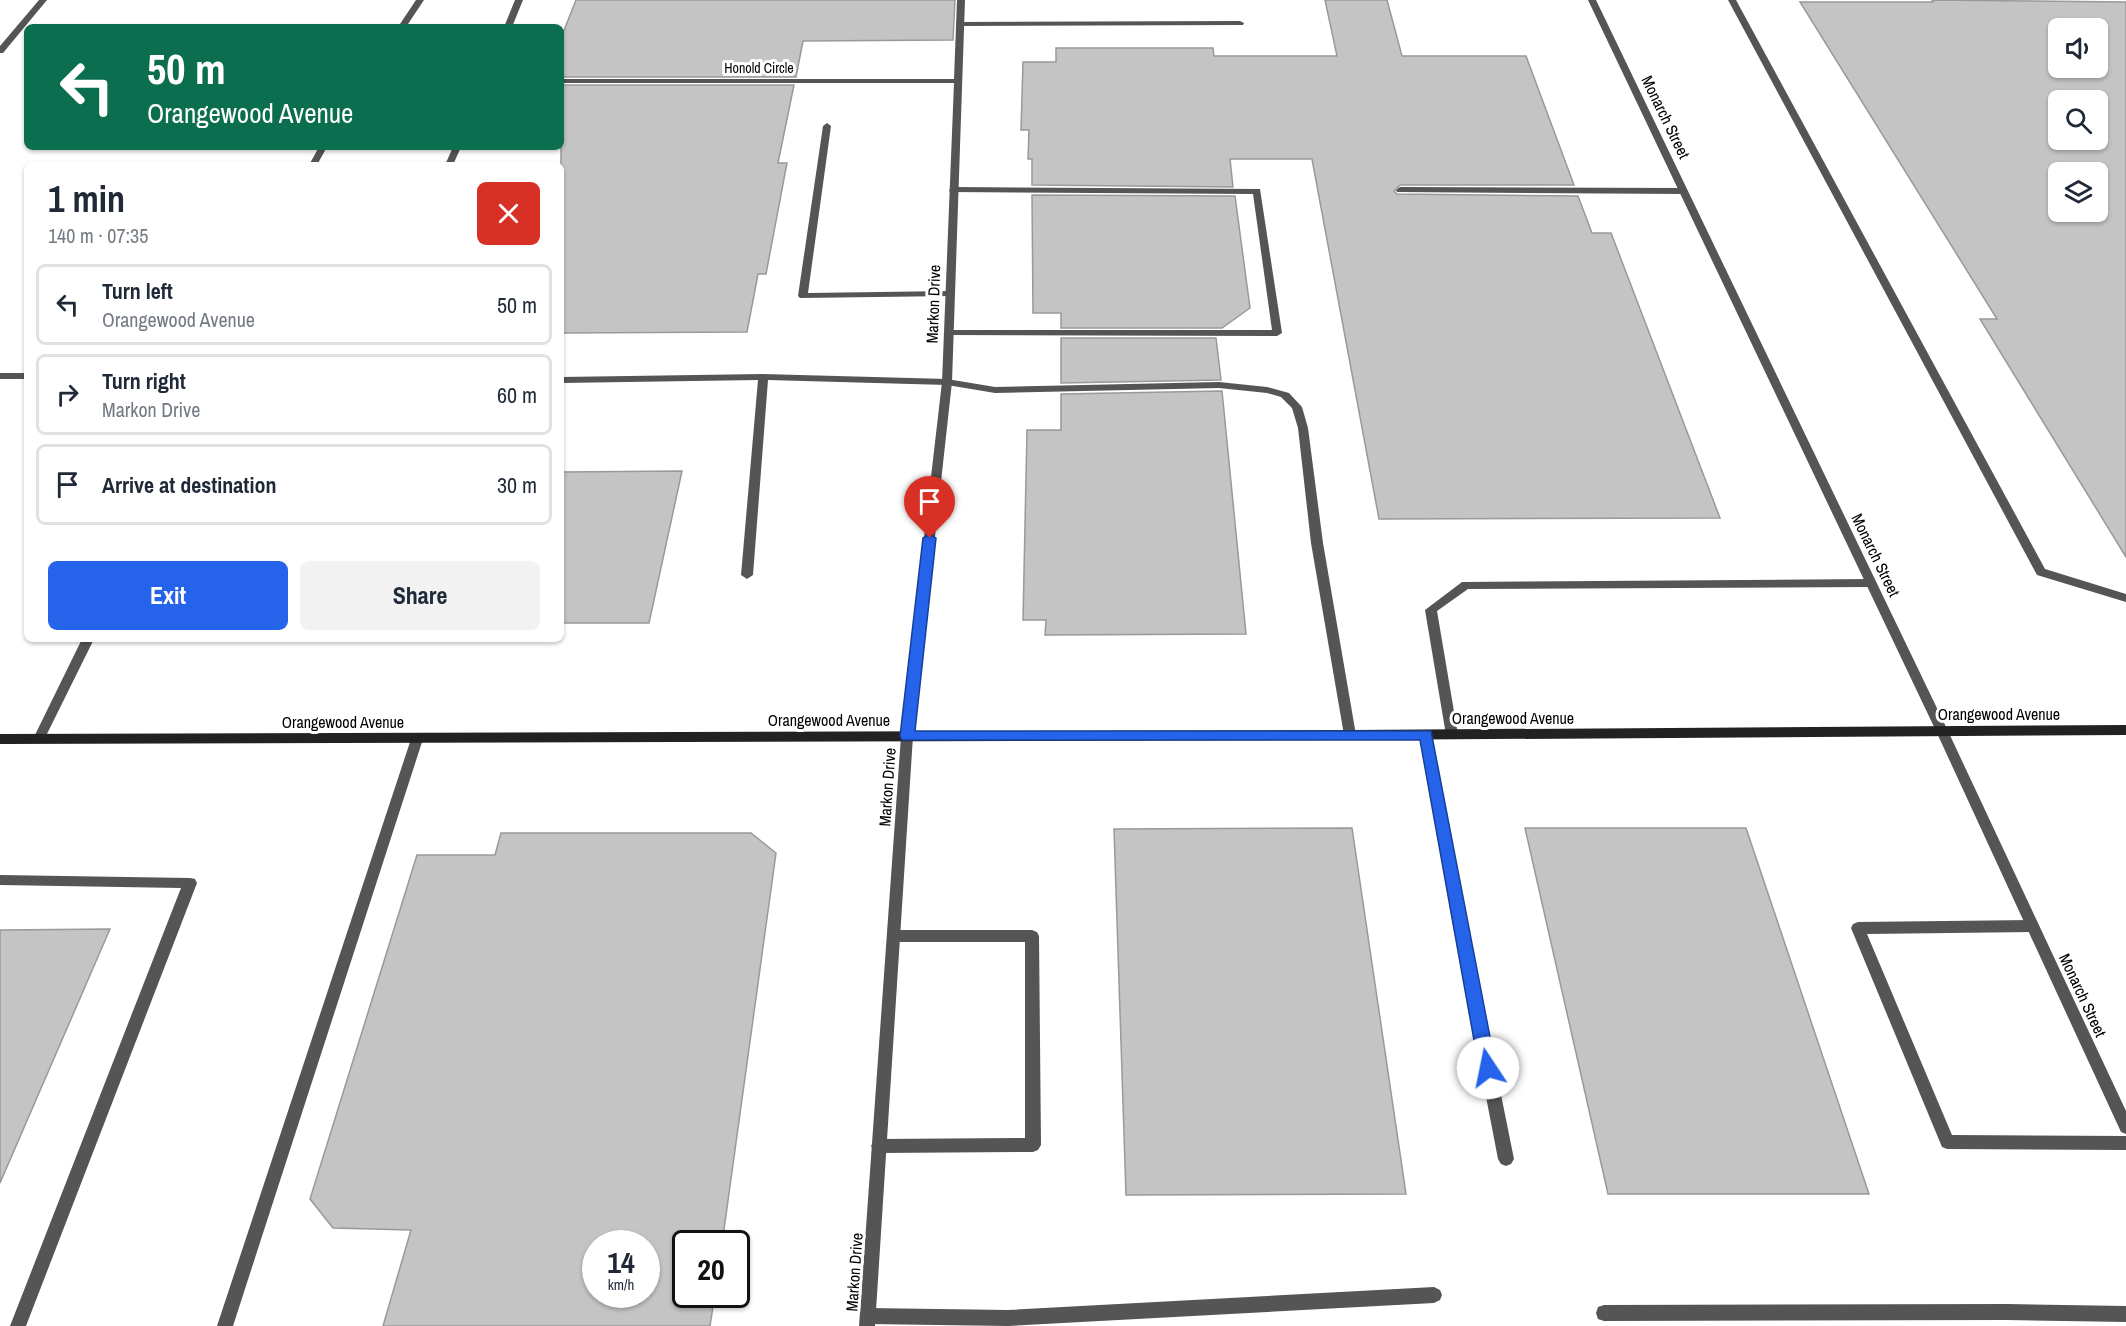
<!DOCTYPE html>
<html lang="en">
<head>
<meta charset="utf-8">
<style>
  :root { --surface:#fff; --page:#f2f2f3; --text:#1f2937; --muted:#747a83; --line:#e0e1e3; --accent:#2563eb }
  body { margin:0; font-family:"Archivo Narrow",sans-serif; background:var(--page); color:var(--text); height:100vh; display:flex; flex-direction:column; font-size:22px; white-space:nowrap }
  * { box-sizing:border-box; margin:0 }
  p { font-size:20px; color:var(--muted) }
  .icon { flex:none; width:33px; height:33px; fill:none; stroke:currentColor; stroke-width:2; stroke-linecap:round; stroke-linejoin:round }
  .map { position:relative; flex:1; overflow:hidden }
  .details { position:absolute; left:24px; top:162px; width:540px; height:480px; display:flex; flex-direction:column; background:var(--surface); border-radius:9px; box-shadow:0 2px 4px #0004 }
  .details>* { flex:none }
  .top-card { position:absolute; left:24px; top:24px; width:540px; height:126px; border-radius:9px; box-shadow:0 2px 4px #0004; background:#0b6e4f; color:#fff; overflow:hidden }
  .buttons { position:absolute; left:2048px; top:18px; display:grid; gap:12px }
  .buttons a { display:grid; place-items:center; width:60px; height:60px; border-radius:9px; background:var(--surface); box-shadow:0 2px 4px #0004; font-size:30px }
  .speed { position:absolute; left:582px; top:1230px; display:flex; gap:12px; font-size:30px; font-weight:700; text-align:center }
  .speed>* { display:grid; place-content:center; width:78px; height:78px; border-radius:50%; background:var(--surface); box-shadow:0 2px 4px #0004; line-height:1 }
  .speed small { font-size:15px; font-weight:400 }
  .speed .limit { border:3px solid #111; border-radius:9px; background:#fff; color:#111 }
  .pin { position:absolute; display:grid; place-items:center; width:51px; height:51px; color:#fff; margin:-62px -26px; border-radius:50% 50% 50% 0; rotate:-45deg; box-shadow:0 0 6px #0007 }
  .pin .icon { rotate:45deg }
  .me { position:absolute; width:66px; margin:-33px; rotate:349deg; stroke-linejoin:round; filter:drop-shadow(0 0 4px #0008) }
  .turn { display:flex; align-items:center; gap:21px; height:126px; padding:0 24px; font-size:27px }
  .turn .icon { width:78px; height:78px; stroke-width:2.5 }
  .turn b { display:block; font-size:42px; line-height:51px }
  .round { display:grid; place-items:center; flex:none; width:63px; height:63px; border-radius:9px; background:var(--page) }
  .summary { display:flex; align-items:center; justify-content:space-between; height:102px; padding:0 24px }
  h1 { font-size:36px; font-weight:800; line-height:45px }
  .primary-button { display:flex; gap:12px; margin-top:auto; padding:12px 24px }
  .primary-button a { flex:1; height:69px; border-radius:9px; background:var(--accent); color:#fff; font-size:24px; font-weight:800; line-height:69px; text-align:center }
  .primary-button a+a { background:var(--page); color:var(--text) }
  ul { padding:0; list-style:none }
  li { display:flex; align-items:center; gap:18px; height:81px; margin:0 12px 9px; padding:0 12px; border:3px solid var(--line); border-radius:9px }
  li div { flex:1 }
  li b { display:block; font-size:22px }
  li em { font-style:normal }
  .map>svg:first-child { display:block }
</style>
</head>
<body>
<div class="map">
<svg width="2126" height="1326" viewBox="0 0 2126 1326">
  <rect width="100%" height="100%" fill="#fff"/>
  <path fill="#c4c4c4" stroke="#999" stroke-width="1.5" fill-rule="evenodd" d="M576,0h379l-2,40 -150,1 -7,36h-235v-39z
    M1325,0h62l15,56h124l48,129h-174l-6,6 3,3 181,2 14,37h19l109,285 -341,1 -67,-360h-82l3,28 -201,-2v-26h-4l1,-29h-8l2,-68h33v-14h157l1,8h123z
    M1932,0l194,2v555l-146,-238h17l-197,-317h133zM2058,28h39v40h-39zM2058,100h39v40h-39zM2058,172h39v40h-39z
    M561,85h233l-16,78h9l-21,111h-8l-11,58 -186,1z
    M1032,195l203,1 15,112 -28,20h-161v-15h-28z
    M1061,338h155l5,42 -160,3z
    M1222,391l24,243 -201,1 1,-15h-23l4,-190h34v-36z
    M682,471l-33,152h-88v-151z
    M1352,828l54,366 -280,1 -12,-366z
    M1525,828h221l123,366h-261z
    M501,833h250l25,20 -54,391h-36v50h29l-5,32h-327l28,-96 -78,-2 -23,-29 107,-344h78zM596,1244h50v50h-50z
    M110,929l-110,254v-253z"/>
  <g fill="none" stroke-linecap="round" stroke-linejoin="round">
    <path fill="#555" fill-rule="evenodd" d="M39,0h8l-44,53h-3v-7z
      M416,0h8l-18,27h-8z
      M515,0h8l-11,27h-8z
      M1728,0h8l309,569 81,25v8l-89,-27z
      M1240,21l4,2 -1,2 -283,1 -4,-2 4,-2z
      M827,123l4,3 -23,167 142,-2 5,3 -2,2 -153,2 -2,-2 25,-170z
      M319,147h8l-10,18h-8z
      M453,147h8l-8,18h-8z
      M953,187l307,2 22,144 -5,3 -331,-1 -2,-2 5,-3h323l-19,-136 -303,-2 -1,-2z
      M1400,187l284,1 4,3 -4,3 -287,-2 -1,-2z
      M0,373h27v6h-27z
      M763,374l184,5 48,8 224,-5 48,5 22,6 13,14 6,21 15,115 33,192 -2,3h-8l-2,-3 -33,-192 -13,-115 -6,-20 -11,-11 -14,-4 -48,-5 -224,5 -48,-8 -179,-5 -15,195 -6,4 -6,-4 17,-195 -196,3 -1,-6z
      M1871,579l6,4 -6,4 -403,2 -31,22 21,124 -2,3h-8l-2,-3 -21,-125 37,-28z
      M82,639h12l-51,103h-8l-2,-3z
      M1426,730l4,2 2,3 36,196 46,228 -3,5 -5,2 -5,-2 -3,-5 -44,-228 -34,-196 2,-3z
      M417,734l4,2 2,3 -190,587h-16l194,-587 2,-3z
      M0,875l190,3 5,1 2,4 -171,443h-16l171,-438 -181,-3z
      M2032,920l5,2 2,4 -2,4 -5,2 -165,2 85,201 174,1v14l-179,-1 -5,-2 -91,-219 2,-4 5,-2z
      M894,930h138l5,2 2,4 2,209 -3,5 -5,2 -154,1 -5,-2 -3,-5 3,-5 5,-2 146,-1v-196h-131l-5,-2 -2,-4 2,-4z
      M1434,1287l6,3 2,5 -2,5 -6,3 -426,23 -140,-2 -6,-2 -2,-6 2,-6 6,-2 140,2z
      M2007,1304l119,2v16l-119,-2 -403,1 -6,-2 -2,-6 2,-6 6,-2z"/>
    <path fill="#555" fill-rule="evenodd" d="M957,0h8l-13,382 -39,354 -38,590h-16l42,-590 41,-354 12,-299h-393v-4h393z
      M1588,0h8l352,731 178,380v23l-5,-2 -185,-401z"/>
    <path fill="#222" fill-rule="evenodd" d="M2126,725v10l-776,5 -1350,4v-10l1350,-4z"/>
  </g>
  <path fill="#2563eb" stroke="#184099" stroke-width="1.5" d="M930,534l6,4 -21,193h516l65,337 -3,5 -5,2 -6,-2 -3,-5 -59,-328h-518l-2,-4 23,-198z"/>
  <g text-anchor="middle" stroke-width="6" stroke-linejoin="round" paint-order="stroke">
    <g font-size="14" fill="#000" stroke="#fff">
      <text x="759" y="73">Honold Circle</text>
    </g>
    <g font-size="16" fill="#000" stroke="#fff">
      <text transform="translate(1666 117) rotate(64)" y="6">Monarch Street</text>
      <text transform="translate(933 304) rotate(-88)" y="6">Markon Drive</text>
      <text transform="translate(1876 555) rotate(64)" y="6">Monarch Street</text>
      <text x="1999" y="720">Orangewood Avenue</text>
      <text x="1513" y="724">Orangewood Avenue</text>
      <text x="829" y="726">Orangewood Avenue</text>
      <text x="343" y="728">Orangewood Avenue</text>
      <text transform="translate(887 787) rotate(-86)" y="6">Markon Drive</text>
      <text transform="translate(2083 995) rotate(65)" y="6">Monarch Street</text>
      <text transform="translate(854 1272) rotate(-86)" y="6">Markon Drive</text>
    </g>
  </g>
</svg>
<div class="buttons">
<a><svg class="icon" aria-label="sound" viewBox="0 0 24 24"><path d="M4 9h4l5-4v14l-5-4H4zM17 9q2 3 0 6"/></svg></a>
<a><svg class="icon" aria-label="search" viewBox="0 0 24 24"><circle cx="10" cy="10" r="6"/><path d="M15 15l6 6"/></svg></a>
<a><svg class="icon" aria-label="layers" viewBox="0 0 24 24"><path d="M12 4l9 5-9 5-9-5zM3 14l9 5 9-5"/></svg></a>
</div>
<div class="speed"><div>14<small>km/h</small></div><div class="limit">20</div></div>
<div class="pin" style="left:930px;top:538px;background:#d93025"><svg class="icon" aria-label="arrive" viewBox="0 0 24 24"><path d="M6 21V4h12l-3 4 3 4H6"/></svg></div>
<svg class="me" style="left:1488px;top:1068px" viewBox="-20 -20 40 40"><circle r="19" fill="#fff"/><path d="M0-13L10 11 0 6-10 11z" fill="#2563eb"/></svg>
<div class="top-card">
<div class="turn"><svg class="icon" aria-label="left" viewBox="0 0 24 24"><path d="M17 20v-9H6M10 6l-5 5 5 5"/></svg><div><b>50 m</b>Orangewood Avenue</div></div>
</div>
<section class="details">
<div class="summary"><div><h1>1 min</h1><p>140 m · 07:35</p></div><a class="round" style="background:#d93025;color:#fff"><svg class="icon" aria-label="close" viewBox="0 0 24 24"><path d="M6 6l12 12M18 6L6 18"/></svg></a></div>
<ul>
<li><svg class="icon" aria-label="left" viewBox="0 0 24 24"><path d="M17 20v-9H6M10 6l-5 5 5 5"/></svg><div><b>Turn left</b><p>Orangewood Avenue</p></div><em>50 m</em></li>
<li><svg class="icon" aria-label="right" viewBox="0 0 24 24"><path d="M7 20v-9h11M14 6l5 5-5 5"/></svg><div><b>Turn right</b><p>Markon Drive</p></div><em>60 m</em></li>
<li><svg class="icon" aria-label="arrive" viewBox="0 0 24 24"><path d="M6 21V4h12l-3 4 3 4H6"/></svg><div><b>Arrive at destination</b></div><em>30 m</em></li>
</ul>
<div class="primary-button"><a>Exit</a><a>Share</a></div>
</section>
</div>
</body>
</html>
